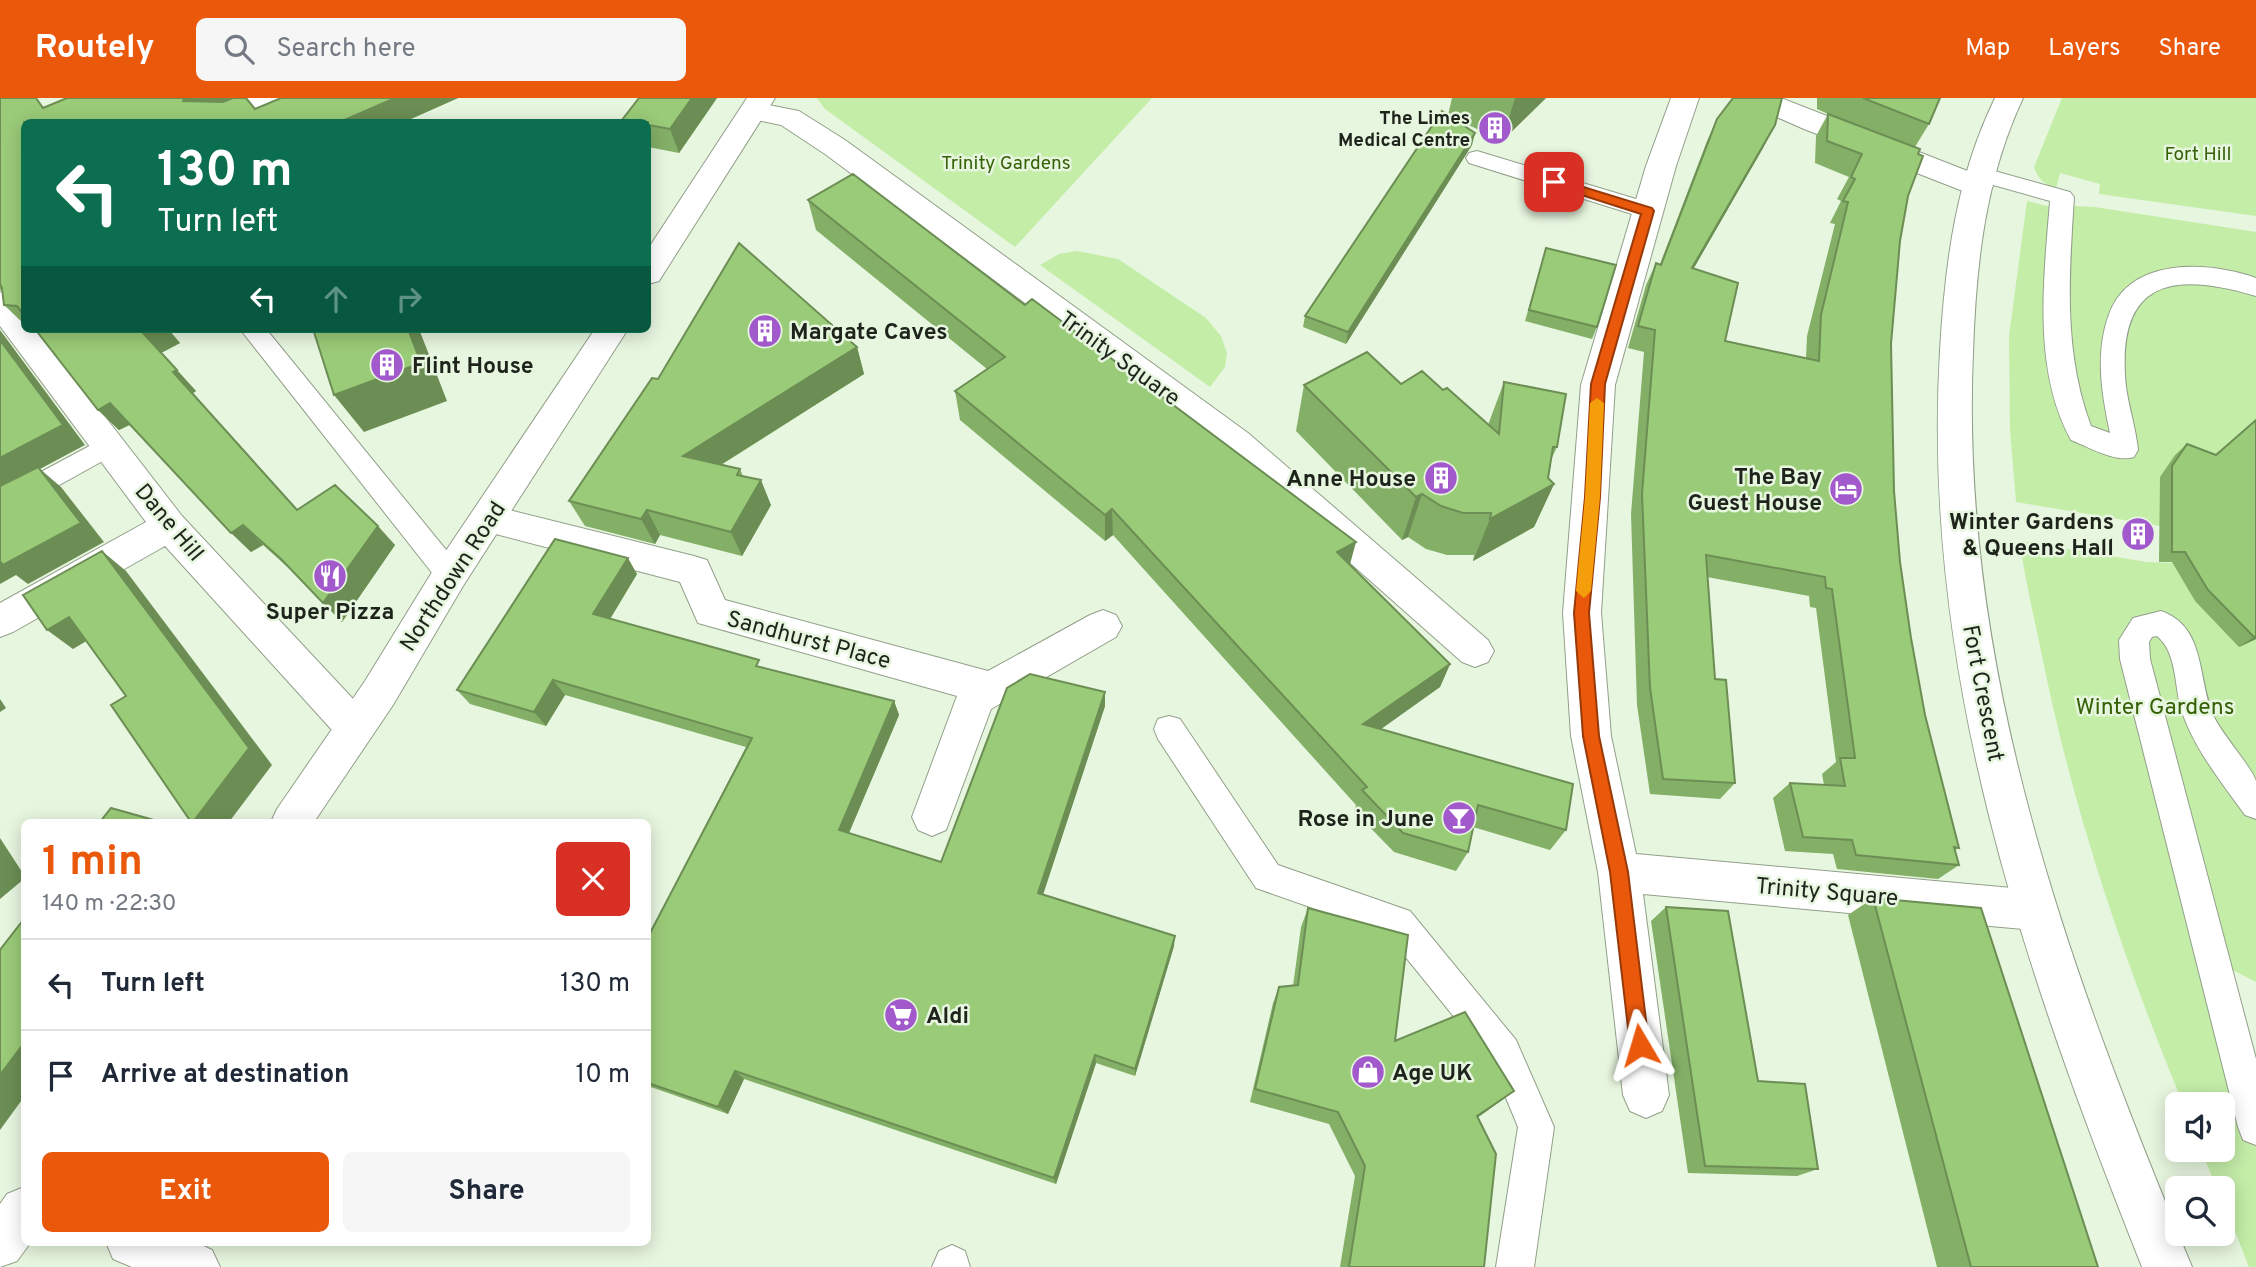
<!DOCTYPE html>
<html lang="en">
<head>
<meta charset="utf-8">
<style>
  :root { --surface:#fff; --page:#f6f6f7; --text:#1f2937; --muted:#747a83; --line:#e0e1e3; --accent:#ea580c }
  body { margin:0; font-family:Overpass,sans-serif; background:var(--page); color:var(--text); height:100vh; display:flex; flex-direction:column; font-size:26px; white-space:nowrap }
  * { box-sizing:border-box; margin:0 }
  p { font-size:23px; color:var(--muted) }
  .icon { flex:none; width:38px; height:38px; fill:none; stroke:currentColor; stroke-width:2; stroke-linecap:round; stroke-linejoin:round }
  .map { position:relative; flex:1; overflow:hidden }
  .drawer { position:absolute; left:21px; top:721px; width:630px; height:427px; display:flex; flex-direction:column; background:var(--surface); border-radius:10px; box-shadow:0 4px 18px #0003 }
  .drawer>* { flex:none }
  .guide { position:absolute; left:21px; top:21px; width:630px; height:214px; border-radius:10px; box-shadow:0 4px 18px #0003; background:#0b6e4f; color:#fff; overflow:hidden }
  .buttons { position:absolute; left:2165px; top:994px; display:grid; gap:14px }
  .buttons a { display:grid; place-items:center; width:70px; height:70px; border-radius:10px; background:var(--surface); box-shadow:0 4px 18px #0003; font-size:35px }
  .pin { position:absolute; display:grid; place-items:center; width:60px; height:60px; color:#fff; margin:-30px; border-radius:14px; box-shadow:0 4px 10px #0006 }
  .me { position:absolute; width:77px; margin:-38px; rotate:353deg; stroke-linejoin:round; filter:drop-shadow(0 0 5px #0008) }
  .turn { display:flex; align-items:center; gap:24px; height:147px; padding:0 21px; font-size:32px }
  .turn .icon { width:91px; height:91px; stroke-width:2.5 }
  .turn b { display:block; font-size:49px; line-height:60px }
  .lanes { display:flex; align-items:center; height:66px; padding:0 21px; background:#0003; justify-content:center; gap:35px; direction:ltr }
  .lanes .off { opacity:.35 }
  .round { display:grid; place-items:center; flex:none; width:74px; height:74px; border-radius:10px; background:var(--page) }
  .head { display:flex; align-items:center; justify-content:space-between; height:119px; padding:0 21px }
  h1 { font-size:42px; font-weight:700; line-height:52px; color:var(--accent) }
  .primary-button { display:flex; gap:14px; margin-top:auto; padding:14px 21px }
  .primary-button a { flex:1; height:80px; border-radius:10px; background:var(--accent); color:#fff; font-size:28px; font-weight:700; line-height:80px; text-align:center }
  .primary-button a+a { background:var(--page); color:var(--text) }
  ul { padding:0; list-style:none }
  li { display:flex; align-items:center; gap:21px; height:91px; padding:0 21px; border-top:2px solid var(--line) }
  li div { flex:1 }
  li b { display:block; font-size:26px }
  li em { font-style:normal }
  header { display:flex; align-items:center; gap:42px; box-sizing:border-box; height:98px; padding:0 35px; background:var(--accent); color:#fff }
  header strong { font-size:33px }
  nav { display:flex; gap:38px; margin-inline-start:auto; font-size:24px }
  .search { width:490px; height:63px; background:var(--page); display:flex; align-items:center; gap:18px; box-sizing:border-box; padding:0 24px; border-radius:10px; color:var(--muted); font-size:26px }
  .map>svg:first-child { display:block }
</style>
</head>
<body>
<header>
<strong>Routely</strong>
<div class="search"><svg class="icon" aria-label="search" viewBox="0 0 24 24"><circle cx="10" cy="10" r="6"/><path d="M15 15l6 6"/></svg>Search here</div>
<nav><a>Map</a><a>Layers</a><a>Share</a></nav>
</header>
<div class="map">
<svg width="2256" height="1169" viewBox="0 0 2256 1169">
  <rect width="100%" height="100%" fill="#e7f6df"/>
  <path fill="#c4eda8" d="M817,0h335l-137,149 -190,-138z
    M2062,0h194v118l-157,-22 1,-10 -40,-11 -4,16c-12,-5 -18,-10 -22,-22z
    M2027,103l44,11 3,-6 21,1 161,25v193c-23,7 -32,30 -52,41 -12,6 -31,7 -44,11v49l-144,-24 -6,-72 -1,-94z
    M1077,153l41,8 88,59 15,18 6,17 -2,14 -15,20 -170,-122 19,-11z
    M2020,443l127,21 26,1 22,38 61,38v343l-29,-15 29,102v198h-7l-26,-66 -1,-13h-5l-16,-38h21v-46h-39c-61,-148 -112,-300 -143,-458 -7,-34 -16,-70 -20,-105z"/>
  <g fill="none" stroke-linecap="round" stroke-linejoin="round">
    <g stroke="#929f8a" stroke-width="2">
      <path id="lane" d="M1477,53l179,54 4,6 -4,6 -8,2 -179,-56 -3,-5 3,-5z
        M1980,69l90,25 4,5c-5,78 -11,155 17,229l19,7c-8,-38 -15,-77 -2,-116 20,-61 100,-56 148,-39v18c-86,-26 -141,-15 -130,91 3,21 10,42 12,63l-4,7c-19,6 -45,-10 -63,-17 -39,-71 -27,-162 -21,-239l-78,-22 -3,-5 3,-5z
        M240,231h26l194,238 4,8 -4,8 -10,4 -10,-4z
        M108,338l9,3 4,7 -4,7 -117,65v-24z
        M2161,513c46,16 36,70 53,106 8,17 39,52 42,64 0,11 0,27 0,38l-11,-4c-23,-32 -50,-65 -63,-103 -8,-23 -4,-59 -25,-76l-5,1 -3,5 1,17 106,400v86l-13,-5 -5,-13 -118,-468 -1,-19 14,-22z
        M1169,618l11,3 98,146 132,46 106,129 38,87 -20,140h-38l22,-140 -26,-63 -105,-130 -131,-46 -98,-149 -4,-10 4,-10z
        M952,1147l13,6 5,16h-38l7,-16z"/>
    </g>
    <g stroke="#929f8a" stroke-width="2">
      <path id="street" d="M246,0h39l-4,6 -42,18h-38l4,-6z
        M1671,0h28l-23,68 -61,219 -14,228 10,123 25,118 399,36 15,6 6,14 -6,14 -15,6 -392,-36 26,201 -7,16 -16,7 -16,-7 -7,-16 -25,-223 -27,-136 -8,-123 18,-228 65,-219z
        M1743,0h38l207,81 5,7 -5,7 -10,3 -10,-3 -164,-64 -57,-25z
        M753,4l46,9 46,29 403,293 240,207 6,11 -6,11 -13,5 -13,-5 -238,-211 -399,-297 -44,-29 -38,-8 -4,-6 4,-6z
        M0,194c19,5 24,18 24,37h13l145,187 187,200 6,12 -6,12 -14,5 -14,-5 -176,-194 -152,86 -13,5v-34l146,-81 -146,-196z
        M489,407l205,51 13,4 18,40 263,71 102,-56 13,-5 13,5 6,11 -6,11 -125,72 -45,121 -14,6 -14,-6 -6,-13 45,-121 -259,-73 -18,-41 -204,-53 -5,-10 5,-10z
        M106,1144h89l17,8 8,17h-88l-19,-8z"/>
    </g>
    <g stroke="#929f8a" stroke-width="2">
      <path id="secondary" d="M747,0h28l-116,183 -11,3v-35z
        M1995,0h28c-38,81 -47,166 -50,254 -14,322 98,623 219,915h-50c-117,-294 -221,-594 -202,-916 5,-88 16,-173 55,-253z
        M595,231h33l-165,257 -70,119 -79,117h-43l6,-13 88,-128 72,-117z
        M24,1089v55h7l-14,19 -17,6v-63l7,-10z"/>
    </g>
    <use href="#lane" fill="#fff" fill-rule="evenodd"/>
    <use href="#street" fill="#fff" fill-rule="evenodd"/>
    <use href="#secondary" fill="#fff" fill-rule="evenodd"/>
  </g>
  <path fill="#84af67" d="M0,0l45,9 210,2 26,-11h177l-54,24h-380v202l-20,-19 -2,-14 -2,-1z
    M639,0h78l-38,55 -31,-6v-25h-26v-2z
    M1452,0h94l-44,43 -50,-24 20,28 -126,199 -43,-17 2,-11 143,-201z
    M1817,0h123l-11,26 -14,23 -7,49 -8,45 -9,103 3,147 6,71 11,76 14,77 34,133 -4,2 4,15 -21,14 -101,-10 -4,-15 -48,-3 -12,-53 17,-15 34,2 -2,-11 14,-12 -20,-154 -6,-1 -1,-11 -102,-19 8,102 20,104 -15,16 -70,-5 -13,-89 -6,-191 13,-162 -16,-4 18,-63 10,-22 4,1 47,-123 10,-22 46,29 -69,120 31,73 81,17 1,-22 28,-112 -5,-1 11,-22 -4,-2 12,-22 -34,-14 1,-27 12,-22 -11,-5z
    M808,102l542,365 100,99 -10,23 -60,42 186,101 -16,20 -77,-23 -5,25 -12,19 -62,-19 -40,-41 2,-6 -243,-270 -8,6 -145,-121 -5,-29 32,-22 -171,-139z
    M1546,150l51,79 -5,12 -67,-18z
    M35,231h133l12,14 -19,10 35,38 -3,2 105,117 97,35 -53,77 -49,-50 -30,-27 -12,7 -121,-127 -11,5 -21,-20z
    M857,249l7,27 -143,91 19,4 3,7 28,29 -29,51 -82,-21 -5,9 -70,-18 -16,-25 89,-122z
    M1504,284l53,65 -7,15 -2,16 6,6 -20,43 -61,34 1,-6h-27l-21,-6 -18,-12 -6,3 -106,-109 8,-46 97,-1 42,6 45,35z
    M2187,346l69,195 -17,8 -44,-46 -23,-39h-13l1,-85 15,-22z
    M637,476l-27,45 152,49 132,33 5,14 -50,118 92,29 164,-156 -62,188 131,52 -39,130 -39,-13 -40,121 -312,-105 -16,35 -80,-28v-149l98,-190 -181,-52 -19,31 -76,-22 -13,-14z
    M1873,800l225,369h-161l-89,-352z
    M1666,809l92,174 60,88 -21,7 -109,-3 -37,-252z
    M1308,810l87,133 119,50 -36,26 6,150h-144l15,-91 -26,-52 -79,-22 23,-99 6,-16 14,-1 8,-59z"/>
  <path fill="#6c8e54" d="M184,0h55l-35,16 -21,-13z
    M395,0h63l-54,24h-64z
    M692,0h25l-38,55 -9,-24z
    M1515,0h31l-44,43z
    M1775,27l-12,23 -82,142 11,-22z
    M1475,35l-3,12 -126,199 2,-12z
    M147,231h21l12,14 -19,10 -19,-21z
    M408,231h11l28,72 -83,31 -30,-37z
    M0,232l85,115 -45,24 21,18 43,55 -76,42 -12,-9 -16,9z
    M857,249l7,27 -169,107 -12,-25z
    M177,272l19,21 -3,2 -20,-21z
    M110,305l21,21 -12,6 -21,-20z
    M761,382l10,25 -29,51 -11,-24z
    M1554,386l-20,43 -61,34 17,-42z
    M1422,396l-14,43 -6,3 14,-43z
    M1112,411l1,26 -8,6v-26z
    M647,412l13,25 -5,9 -14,-25z
    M243,427l20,20 -12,7 -20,-19z
    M378,428l17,19 -53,77 -19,-19z
    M1356,444l-7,26 -12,-16z
    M102,453l24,20 146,194 -43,57h-36z
    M628,460l9,16 -33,55 -11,-15z
    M69,519l26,19 -22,13 -26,-19z
    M2256,538v3l-17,8 15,-10z
    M1450,566l-10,23 -84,60 7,-23z
    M553,582l12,15 -19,31 -12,-14z
    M1105,594v14l-65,198 -2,-11z
    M0,601l6,9 -6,4z
    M894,603l5,14 -54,127 -6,-12z
    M0,740l24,37v4l-24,20z
    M1175,838l-1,10 -39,130v-7z
    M24,945v54l-24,33v-55z
    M1095,957l1,8 -40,121 -2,-6z
    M735,973l9,8 -16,35 -10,-7z
    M1514,993l-16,12 -35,25 14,-12z"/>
  <path fill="#9acb78" stroke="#6c8e54" stroke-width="2" d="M0,0h36l7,10 24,-10h117l-1,3 40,1 10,-4h13l9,11 26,-11h114l-55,24h-316v193l-7,-9 -13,-1 -2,-17 -2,-4z
    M639,0h53l-22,31 -22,-4v-3h-13l-13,-2z
    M1733,0h49l-7,27 -83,143 46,15 -13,58 94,20 2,-46 27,-113 -5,-1 12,-22 -4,-2 11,-23 -35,-13 1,-27 92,35 -2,5 5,2 -15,40 -8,45 -9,103 3,147 6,71 11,76 14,77 34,133 -5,-1 5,18 -103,-10 -4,-15 -49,-3 -13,-54 55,3 -5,-28h15l-23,-169 -6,-1 -1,-11 -119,-22 9,124 11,1 9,103 -72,-4 -13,-91 -8,-194 13,-164 -17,-4 18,-63 5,2 56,-146z
    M1863,0h77l-11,26z
    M1442,13l33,22 -127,199 -43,-16z
    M853,76l172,131 7,-6 324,243 -19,10 113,112 -87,60 210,60 -7,46 -88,-25 -10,47 -65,-19 -41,-43 5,-3 -255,-278 -7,6 -150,-124 50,-34 -197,-157z
    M739,145l118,104 -174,109 57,13 -3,6 24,5 -30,52 -84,-22 -6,9 -72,-18 83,-123 6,1z
    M1546,150l70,17 -19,62 -68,-17z
    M35,231h112l-5,3 35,38 -4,2 124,138 38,-25 43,41 -55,77 -42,-44 -38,-34 -12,8 -121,-130 -12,7z
    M313,231h95l13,34 -87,32z
    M0,242l63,85 -63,33z
    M1367,254l34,32 21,-13 21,19 4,-2 52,46 5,-52 62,12 -9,53h-4l-5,31 6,6 -64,35 1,-6h-28l-22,-7 -19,-12 -6,3 -112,-112z
    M2256,322v216l-2,1 -46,-47 -23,-38h-13v-86l15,-22 29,11z
    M38,369l43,56 -78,42 -3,-4v-75z
    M555,441l73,19 -35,56 166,46 -3,6 138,35 -55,129 102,32 66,-174 23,-14 75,18 -67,201 137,43 -40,133 -40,-14 -41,123 -319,-107 -17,36 -70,-24v-146l104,-199 -199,-58 -19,32 -77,-22z
    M102,453l147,197 -56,74h-2l-80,-117 15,-9 -57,-79 -22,13 -24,-35z
    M111,710l50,14h-61z
    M1873,800l108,10 117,359h-127z
    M1666,809l62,4 30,170 47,3 13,85 -113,-3z
    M1308,810l100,27 -13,106 70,-29 49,79 -37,25 19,38 -12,113h-135l16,-101 -27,-54 -83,-23 24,-102 19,-2z
    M24,821v124l-24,32v-125z"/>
  <path fill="#ea580c" stroke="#983908" stroke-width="2" d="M1554,80l98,30 2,3 -49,173 -5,113 -11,116 10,123 29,136 21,173 -3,7 -6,3 -7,-3 -3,-7 -20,-173 -27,-136 -9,-123 11,-116 6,-113 50,-170 -91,-29 -2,-3z"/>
  <path fill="#f59e0b" d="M1597,300l7,5 -4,94 -9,94 -7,7 -8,-7 9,-94 5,-94z"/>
  <defs>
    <g id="building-disc" transform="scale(1.75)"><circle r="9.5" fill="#a259cc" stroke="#e7f6df"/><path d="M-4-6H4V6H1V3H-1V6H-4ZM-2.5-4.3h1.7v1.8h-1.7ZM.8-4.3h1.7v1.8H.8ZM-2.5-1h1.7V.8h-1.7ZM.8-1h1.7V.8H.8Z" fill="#fff"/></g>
    <g id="hotel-disc" transform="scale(1.75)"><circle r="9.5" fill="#a259cc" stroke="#e7f6df"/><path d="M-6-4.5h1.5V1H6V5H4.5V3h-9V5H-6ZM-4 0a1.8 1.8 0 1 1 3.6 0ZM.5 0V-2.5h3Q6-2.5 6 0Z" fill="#fff"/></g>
    <g id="restaurant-disc" transform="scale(1.75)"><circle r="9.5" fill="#a259cc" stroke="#e7f6df"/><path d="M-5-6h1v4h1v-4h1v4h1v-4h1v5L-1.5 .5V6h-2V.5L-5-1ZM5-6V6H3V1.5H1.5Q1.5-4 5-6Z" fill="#fff"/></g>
    <g id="bar-disc" transform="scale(1.75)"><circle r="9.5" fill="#a259cc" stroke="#e7f6df"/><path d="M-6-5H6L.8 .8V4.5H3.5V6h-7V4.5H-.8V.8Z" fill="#fff"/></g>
    <g id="supermarket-disc" transform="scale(1.75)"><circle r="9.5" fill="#a259cc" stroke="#e7f6df"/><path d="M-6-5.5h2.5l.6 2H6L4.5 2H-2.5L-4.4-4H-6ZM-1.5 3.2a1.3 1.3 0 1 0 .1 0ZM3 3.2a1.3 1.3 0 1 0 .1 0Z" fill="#fff"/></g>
    <g id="shop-disc" transform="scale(1.75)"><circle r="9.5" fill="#a259cc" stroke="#e7f6df"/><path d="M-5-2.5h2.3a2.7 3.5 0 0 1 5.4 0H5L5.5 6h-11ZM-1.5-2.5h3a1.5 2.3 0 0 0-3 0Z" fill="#fff"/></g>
  </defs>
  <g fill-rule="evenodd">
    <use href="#building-disc" x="1495" y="30"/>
    <use href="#building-disc" x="765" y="233"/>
    <use href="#building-disc" x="387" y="267"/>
    <use href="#building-disc" x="1441" y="380"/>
    <use href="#hotel-disc" x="1846" y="391"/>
    <use href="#building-disc" x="2138" y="436"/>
    <use href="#restaurant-disc" x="330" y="478"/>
    <use href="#bar-disc" x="1459" y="720"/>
    <use href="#supermarket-disc" x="901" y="917"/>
    <use href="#shop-disc" x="1368" y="974"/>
  </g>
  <g text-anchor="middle" stroke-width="5" stroke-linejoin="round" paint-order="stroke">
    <g font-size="19" font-weight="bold" fill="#1e231b" stroke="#e7f6df" text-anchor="end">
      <text x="1470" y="26">The Limes<tspan x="1470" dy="22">Medical Centre</tspan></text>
    </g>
    <g font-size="19" fill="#366006" stroke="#e7f6df">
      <text x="2198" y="62">Fort Hill</text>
      <text x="1006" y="71">Trinity Gardens</text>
    </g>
    <g font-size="23" font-weight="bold" fill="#1e231b" stroke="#e7f6df" text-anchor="start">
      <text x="790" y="241">Margate Caves</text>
      <text x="412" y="275">Flint House</text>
      <text x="1822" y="386" text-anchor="end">The Bay<tspan x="1822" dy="26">Guest House</tspan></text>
      <text x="1416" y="388" text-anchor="end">Anne House</text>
      <text x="2114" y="431" text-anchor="end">Winter Gardens<tspan x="2114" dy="26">&amp; Queens Hall</tspan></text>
      <text x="330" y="521" text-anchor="middle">Super Pizza</text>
      <text x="1434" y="728" text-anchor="end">Rose in June</text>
      <text x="926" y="925">Aldi</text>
      <text x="1392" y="982">Age UK</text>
    </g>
    <g font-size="23" fill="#1e231b" stroke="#e7f6df">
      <text transform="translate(1120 260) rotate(36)" y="8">Trinity Square</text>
      <text transform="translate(170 424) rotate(50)" y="8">Dane Hill</text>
      <text transform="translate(452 478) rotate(-57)" y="8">Northdown Road</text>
      <text transform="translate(809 541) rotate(15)" y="8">Sandhurst Place</text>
      <text transform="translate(1984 595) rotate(79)" y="8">Fort Crescent</text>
      <text transform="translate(1827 793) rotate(5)" y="8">Trinity Square</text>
    </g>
    <g font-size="23" fill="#366006" stroke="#e7f6df">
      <text x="2155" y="616">Winter Gardens</text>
    </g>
  </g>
</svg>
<div class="buttons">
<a><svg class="icon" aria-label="sound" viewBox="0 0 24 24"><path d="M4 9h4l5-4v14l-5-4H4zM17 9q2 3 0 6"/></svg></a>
<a><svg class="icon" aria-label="search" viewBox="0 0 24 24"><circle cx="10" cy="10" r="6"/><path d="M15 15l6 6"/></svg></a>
</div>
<div class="pin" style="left:1554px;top:84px;background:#d93025"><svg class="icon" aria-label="arrive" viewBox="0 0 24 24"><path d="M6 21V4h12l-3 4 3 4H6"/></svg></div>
<svg class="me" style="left:1640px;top:947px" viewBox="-20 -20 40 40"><path d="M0-17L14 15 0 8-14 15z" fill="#ea580c" stroke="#fff" stroke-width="4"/></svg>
<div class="guide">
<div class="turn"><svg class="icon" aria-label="left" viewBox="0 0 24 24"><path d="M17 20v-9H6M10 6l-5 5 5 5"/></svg><div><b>130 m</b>Turn left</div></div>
<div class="lanes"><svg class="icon" aria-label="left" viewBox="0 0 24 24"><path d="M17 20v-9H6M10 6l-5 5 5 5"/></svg><svg class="icon off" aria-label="ahead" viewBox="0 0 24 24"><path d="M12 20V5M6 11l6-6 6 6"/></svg><svg class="icon off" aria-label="right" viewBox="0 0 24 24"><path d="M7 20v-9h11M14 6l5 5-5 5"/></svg></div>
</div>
<section class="drawer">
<div class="head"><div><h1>1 min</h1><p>140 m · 22:30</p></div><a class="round" style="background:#d93025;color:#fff"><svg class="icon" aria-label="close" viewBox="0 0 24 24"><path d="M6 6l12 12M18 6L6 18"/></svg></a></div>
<ul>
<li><svg class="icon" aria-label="left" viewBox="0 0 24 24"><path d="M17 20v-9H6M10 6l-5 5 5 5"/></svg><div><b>Turn left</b></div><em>130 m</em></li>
<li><svg class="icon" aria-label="arrive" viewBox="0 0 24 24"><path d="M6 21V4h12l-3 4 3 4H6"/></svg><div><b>Arrive at destination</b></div><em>10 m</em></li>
</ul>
<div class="primary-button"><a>Exit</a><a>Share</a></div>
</section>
</div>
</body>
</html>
